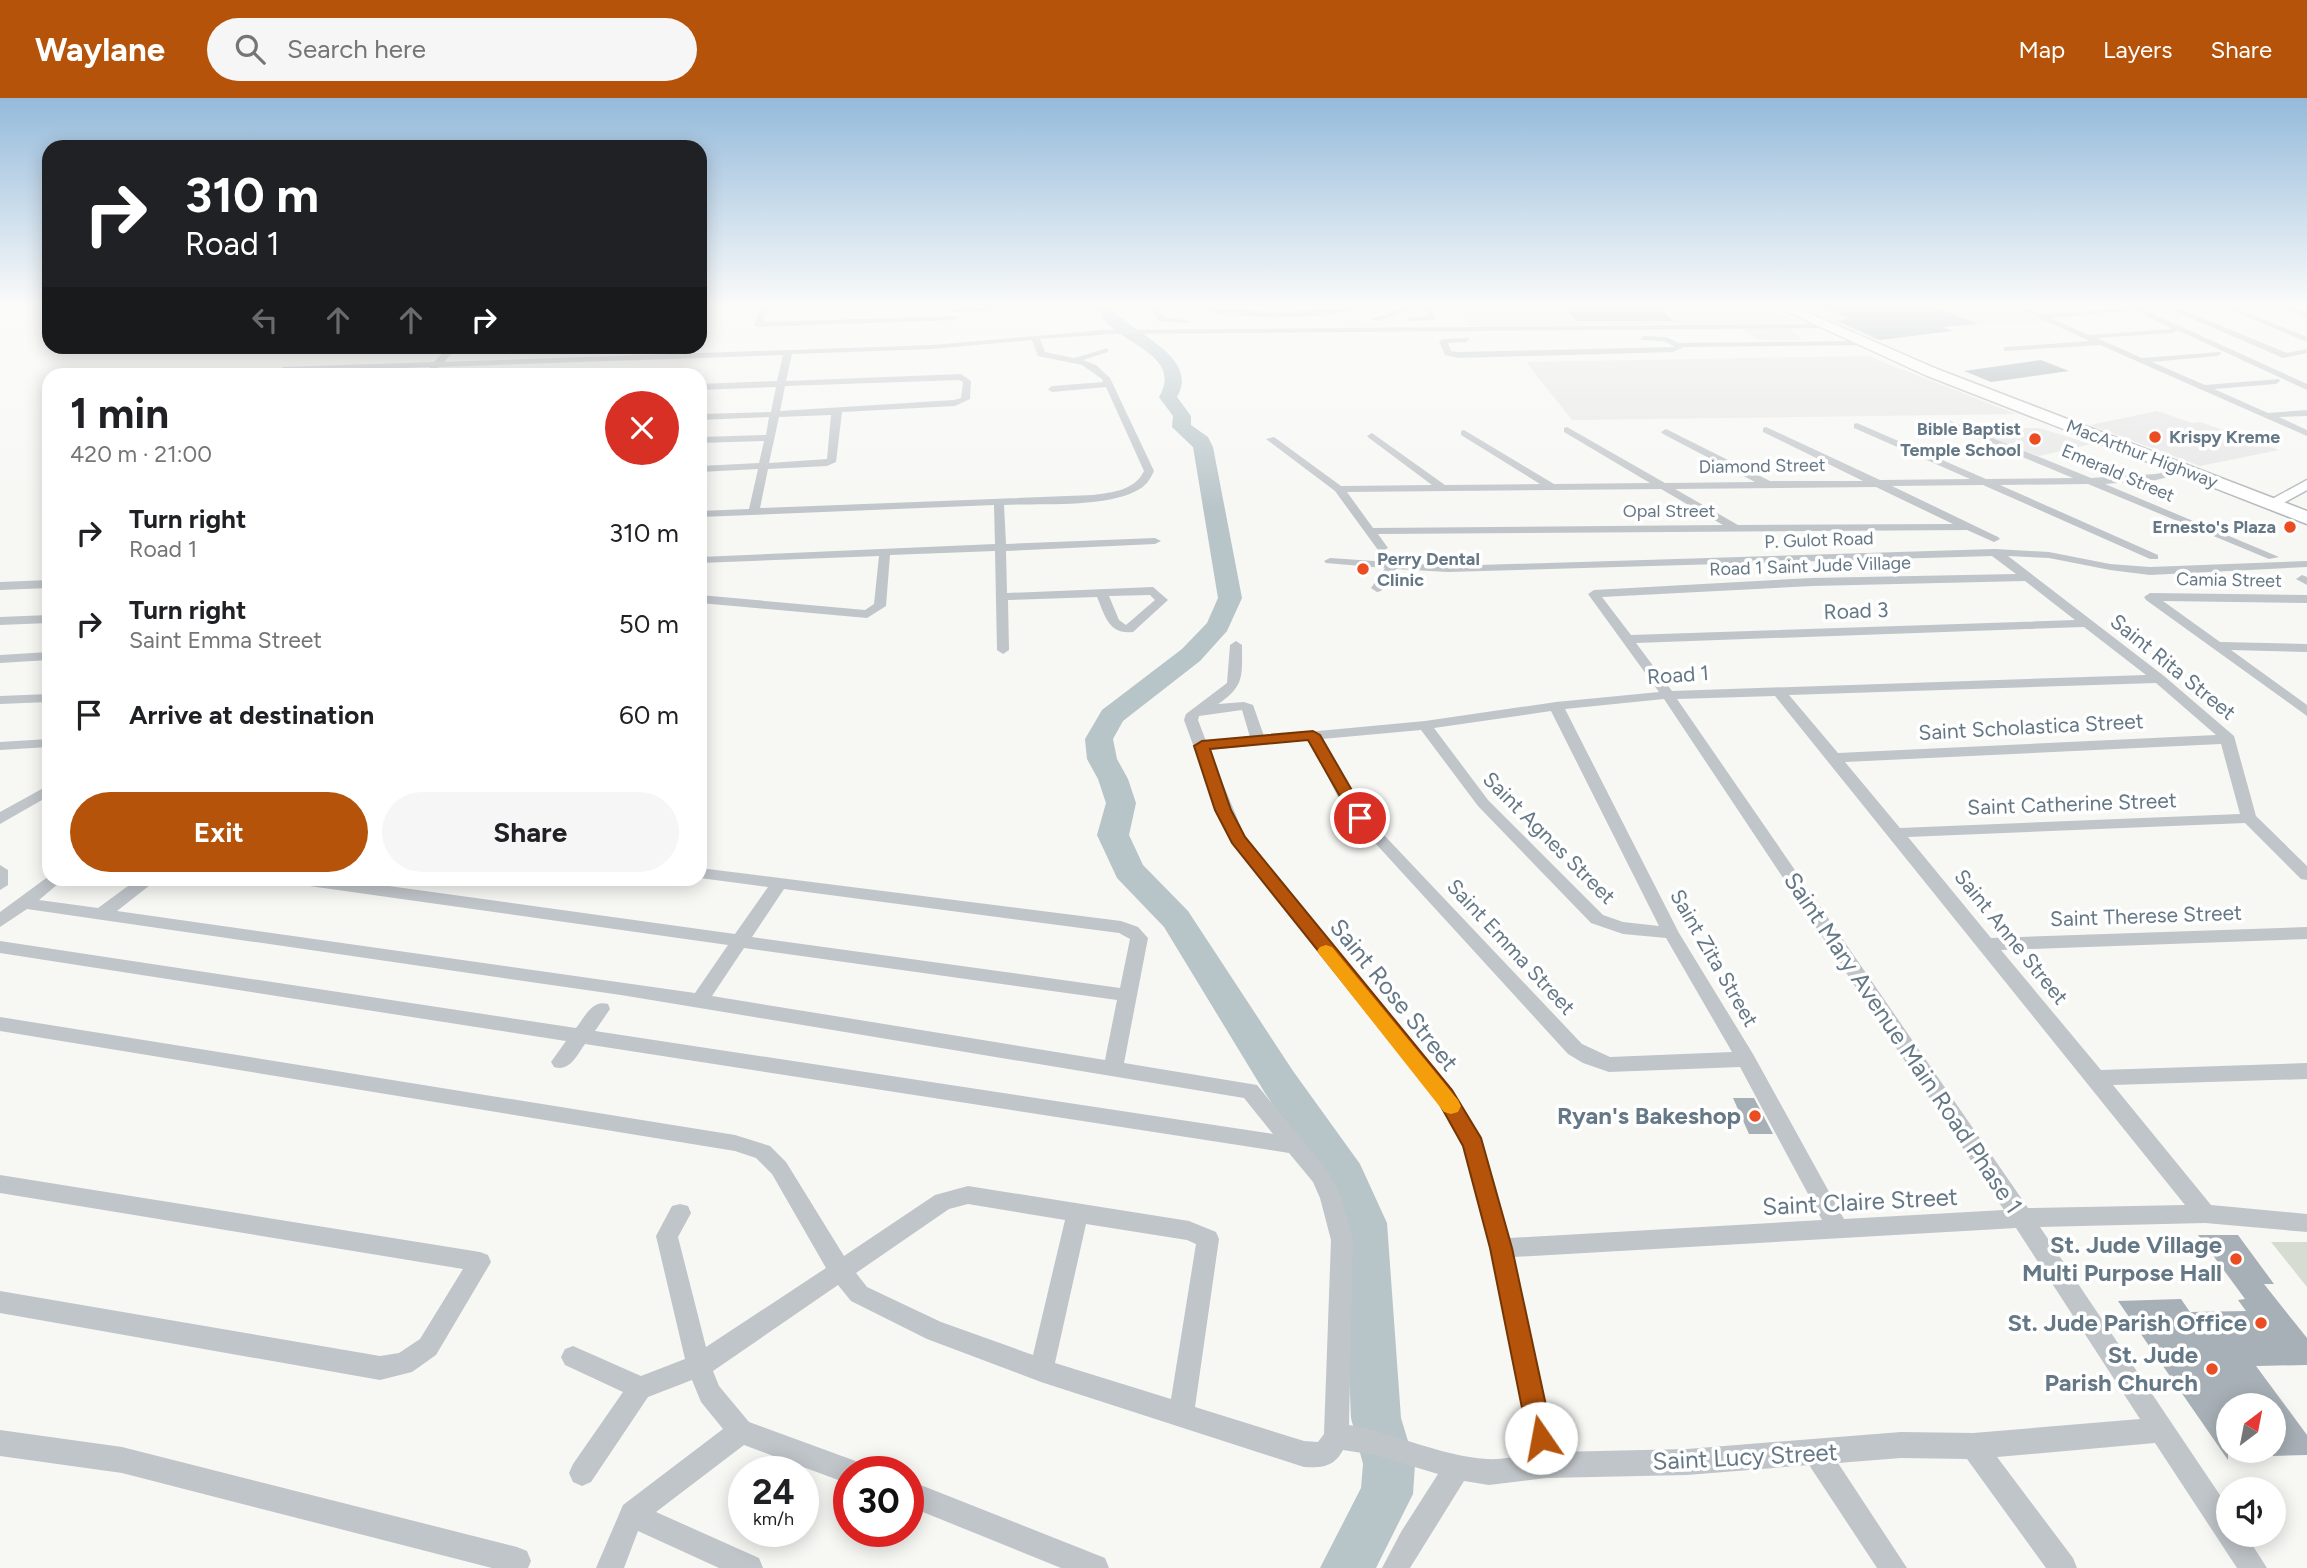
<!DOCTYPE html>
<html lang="en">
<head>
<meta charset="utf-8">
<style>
  :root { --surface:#fff; --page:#f6f6f6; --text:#202124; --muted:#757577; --accent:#b45309 }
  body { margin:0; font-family:Figtree,sans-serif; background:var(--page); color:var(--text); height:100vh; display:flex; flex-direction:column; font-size:26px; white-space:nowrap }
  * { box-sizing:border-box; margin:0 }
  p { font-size:23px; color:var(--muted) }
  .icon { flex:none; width:38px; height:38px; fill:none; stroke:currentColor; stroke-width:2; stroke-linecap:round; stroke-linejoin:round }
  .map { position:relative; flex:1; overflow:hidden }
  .side { position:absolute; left:42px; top:270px; width:665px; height:518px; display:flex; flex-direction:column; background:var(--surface); border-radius:21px; box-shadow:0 4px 18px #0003 }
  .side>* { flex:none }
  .guide { position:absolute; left:42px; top:42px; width:665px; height:214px; border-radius:21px; box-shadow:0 4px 18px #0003; background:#202124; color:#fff; overflow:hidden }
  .needle { width:46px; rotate:32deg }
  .buttons { position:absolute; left:2216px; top:1295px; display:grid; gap:14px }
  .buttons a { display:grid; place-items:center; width:70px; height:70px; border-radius:50%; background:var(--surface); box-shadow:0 4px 18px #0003; font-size:35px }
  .speed { position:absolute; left:728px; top:1358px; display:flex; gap:14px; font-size:35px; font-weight:700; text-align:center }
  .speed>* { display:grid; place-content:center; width:91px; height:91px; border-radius:50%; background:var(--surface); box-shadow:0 4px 18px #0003; line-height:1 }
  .speed small { font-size:18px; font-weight:400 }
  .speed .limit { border:10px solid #d22; background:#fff; color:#111 }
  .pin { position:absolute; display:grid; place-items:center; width:60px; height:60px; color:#fff; margin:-30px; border:4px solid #fff; border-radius:50%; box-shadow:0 2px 7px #0007 }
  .me { position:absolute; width:77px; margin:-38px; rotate:348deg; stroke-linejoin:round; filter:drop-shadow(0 0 5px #0008) }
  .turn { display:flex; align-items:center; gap:24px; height:147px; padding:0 28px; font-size:32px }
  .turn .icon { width:91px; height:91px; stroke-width:2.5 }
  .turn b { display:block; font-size:49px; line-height:60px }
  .lanes { display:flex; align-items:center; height:66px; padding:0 28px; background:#0003; justify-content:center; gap:35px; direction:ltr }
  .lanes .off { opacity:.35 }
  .round { display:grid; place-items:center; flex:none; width:74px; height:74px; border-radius:37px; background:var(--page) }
  .headline { display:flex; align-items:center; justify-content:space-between; height:119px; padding:0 28px }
  h1 { font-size:42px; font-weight:700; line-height:52px }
  .action { display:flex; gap:14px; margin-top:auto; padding:14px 28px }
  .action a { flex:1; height:80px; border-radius:42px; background:var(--accent); color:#fff; font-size:28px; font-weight:700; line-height:80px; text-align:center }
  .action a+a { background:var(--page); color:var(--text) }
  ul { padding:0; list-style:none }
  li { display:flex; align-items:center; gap:21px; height:91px; padding:0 28px }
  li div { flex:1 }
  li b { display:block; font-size:26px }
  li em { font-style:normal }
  header { display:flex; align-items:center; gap:42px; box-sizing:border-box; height:98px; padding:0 35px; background:var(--accent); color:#fff }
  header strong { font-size:33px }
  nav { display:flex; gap:38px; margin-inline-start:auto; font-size:24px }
  .search { width:490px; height:63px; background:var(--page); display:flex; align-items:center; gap:18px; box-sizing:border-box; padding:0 24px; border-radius:38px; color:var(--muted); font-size:26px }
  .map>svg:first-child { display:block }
</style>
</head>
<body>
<header>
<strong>Waylane</strong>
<div class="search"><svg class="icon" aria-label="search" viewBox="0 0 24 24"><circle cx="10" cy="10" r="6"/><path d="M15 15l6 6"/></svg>Search here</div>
<nav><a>Map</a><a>Layers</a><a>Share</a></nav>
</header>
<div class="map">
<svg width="2307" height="1470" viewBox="0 0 2307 1470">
  <rect width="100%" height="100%" fill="#f7f7f4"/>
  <path fill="#e5e6e5" d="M1455,209h310l34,16 -330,3z
    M1802,209h212l30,14 -98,6 7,4 -77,9z
    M1788,230l15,12h-46l-14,-11z
    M1868,258l148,58 -444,6 -46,-58z
    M2157,313l35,12 8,-1 79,28 -79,16 -110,-41z
    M2039,330l52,16 -52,12 -73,-27z"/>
  <path fill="#d7dcd3" d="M2271,1144h36v45z"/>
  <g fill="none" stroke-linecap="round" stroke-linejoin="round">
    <path fill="#b7c4c8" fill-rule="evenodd" d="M1097,209h14c19,26 90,49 66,90l14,19v9l17,12 5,10 29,151 -15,33 -27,30 -77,60 -10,18 4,20 11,20 8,24 -7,32 14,30 45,46 105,160 67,93 27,59 14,195 14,46 -2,30 -37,74h-56l41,-80 2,-24 -12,-46 -8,-195 -15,-37 -63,-93 -101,-166 -47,-49 -20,-43 9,-32 -8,-24 -11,-20 -2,-20 17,-29 80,-61 25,-26 11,-25 -25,-151 -21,-20 1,-11 -14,-19c23,-38 -30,-52 -50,-72 -5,-4 -9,-13 -12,-18z"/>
  </g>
  <path fill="#a7b0b6" d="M1564,209h94l15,14h-96z
    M1823,209h112l42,17 -35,3 10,4 -72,9 -43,-19 13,-2z
    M2041,262l28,11 -78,11 -27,-11z
    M1733,1000h21l19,36h-24z
    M2198,1137h40l36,49h-10l43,54v27l-51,1 51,69v20l-34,1v-51h-45v55l-110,-159 63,-2 9,13 56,-1 -8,-11 7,-1z"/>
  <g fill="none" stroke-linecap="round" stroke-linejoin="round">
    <g stroke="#b2b9bd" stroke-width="3">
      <path id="secondary" d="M2307,382v10l-31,17 -5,2 -8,-5z"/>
    </g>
    <g stroke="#b3b8bb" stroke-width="3">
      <path id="highway" d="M1777,209h18l142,62 370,142v13l-382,-149z"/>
    </g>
    <path fill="#c0c5c9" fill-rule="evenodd" d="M701,209h8l-9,13z
      M760,209h8l-5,15 192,-6 4,2 -4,2 -197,7 -4,-2z
      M984,209h68l-4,2 -94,3 -4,-2z
      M1150,209h8l6,10 27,4 -4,2 -28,-2z
      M1194,209l84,5 83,-5c-25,13 -142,13 -167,0z
      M1408,209h11l-41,14 -7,-2z
      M1423,209h8l5,13 -27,1v-4l19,-1z
      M2015,209h10l17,7 81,-5 4,2 -77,7 39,17 84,-6 -45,-22h10l169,77v6l-130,-60 -4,3 -76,5 45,20 78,-6 1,2 -4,2 -65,6 53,23 74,-6 1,2 -4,3 -62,5 54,24 39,-3v6l-28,1 28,13v6l-207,-91 -96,6v-4h3l83,-6z
      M2165,209h10l112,46 20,-4v4l-24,5z
      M2223,209h10l74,30v5z
      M2281,209h10l16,6v5z
      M1825,226l3,4 -714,6 -74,5 5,13 29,6 34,-10v4l-25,8 13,5 14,13 44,93c-4,9 -9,16 -18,20 -33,17 -94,12 -132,14l2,39 149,-6 6,3 -6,3 -149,7 1,42 146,-6 15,13 -35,32c-24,3 -28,-16 -36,-35l-89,3 1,50 -6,4 -6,-4 -2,-99 -105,4 -4,51 -19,12 -167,-15v-8l165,15 9,-6 5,-48 -179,7v-6l295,-13 -1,-39 -294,12v-6l49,-2 9,-40 -58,3v-6l59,-3 5,-22 -64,2v-6l66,-2 3,-18 -69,3v-6l71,-2 5,-25 -76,3v-6l77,-3 6,-26 -344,12 -6,4 -4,-4 -146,6 -4,-3 4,-3 151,-5 15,-16h9l-14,16 488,-17 171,-15zM1032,242l6,16 44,9 20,14 1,3 -51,4 -4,3 4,3 54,-5 38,84c-10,20 -31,21 -51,24l-333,13 8,-39 59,-3 9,-4 6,-50 113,-6 15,-7 1,-18 -10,-7 -175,7 6,-27 140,-5zM959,282l4,2 -2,16 -7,2 -174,11 5,-25zM831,317l-4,44 -58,4 10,-46zM1150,497l5,5 -29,25 -7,-5 -10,-24z
      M1643,238l23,1 13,6 184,-2 4,2 -4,2 -179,2 -11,5 -214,6 -14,-3 -6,-14 4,-2 27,-1 -3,4 -19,1 3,8 8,1 216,-5 -11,-6 -24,-1z
      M1948,322l143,58 65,-4 32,-6v4l-32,8 -51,4 174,73 -10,2 -181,-75 -88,1 158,70v4h-8l-167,-74 -91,1 106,51 2,2 -6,3 -27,-12 -589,4 10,14 -6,3 -4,-1 -43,-59 -69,-52 8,-2 67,49 91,-1 -63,-47 -2,-2 5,-3 73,52 95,-1 -79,-49v-4l3,-1 90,54 96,-1 -86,-51v-4l3,-1 98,56 90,-1 -92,-48 -2,-2 5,-3 104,52h93l-100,-49v-4l3,-1 114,53 90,-1 -116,-51v-4l3,-1 129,56 87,-1 -128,-53 -2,-2zM1876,389l77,37 -215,1 -63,-36zM1661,391l62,36 -350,3 -26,-36z
      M1995,451l54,3 61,12 40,3 157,-6v6l-157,8 -40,-5 -61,-12 -41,-2 156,120 70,60 22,80 51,50v14l-6,-1 -56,-56 -337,14 83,101 316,-11v12l-306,11 100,120 206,-7v16l-194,6 98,120 96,9v18l-102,-9 -165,4 188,280v28h18l21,33h-30l-82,-125 -158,14 76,101 4,10h-31l-79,-109 -66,-1 -63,5 69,105h-30l-68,-103 -122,10 -141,3 -57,7 -25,-4 -54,87h-28l19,-36 37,-58 -63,-19 -32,-5c-9,17 -21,18 -39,17l-263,-85 -114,-43 -76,-38 -13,-16 -125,86 6,15 30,36 112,41 4,9h-16v12l-105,-39 -88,67 103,46 4,10h-44l-81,-37 -14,37h-28l27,-63 100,-76 -22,-27 -9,-22 -44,17 -57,85 -9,4 -9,-4 -4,-9 4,-9 50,-72 -58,-27 -4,-8 4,-8 8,-3 68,30 44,-17 -29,-123 16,-30 8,-2 8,2 3,7 -13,24 28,110 120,-79 -54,-94 -16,-16 -21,-7 -735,-120v-14l735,118 35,11 16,16 58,94 91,-61 33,-9 221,35 27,11 3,7 -24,168 109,34 14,1 6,-8 7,-194 -11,-42 -7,-16 -24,-29 -704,-109c-8,11 -15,28 -31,23l-3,-5 15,-21 -566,-88v-12l576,87c9,-11 16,-29 32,-24l2,5 -15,22 678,103 -29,-36 -623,-103 -594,-86 -27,18v-15l49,-36v2h16l-26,22 59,8 41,-30h20l-42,33 578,82 33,-48 -440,-62 -8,-5h51l404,56 33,-47 -68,-9v-10l421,53 17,6 10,11 -24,125 133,22 70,85 15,28 11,42 -4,185c46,8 91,31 138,34 14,1 30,-3 44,-5l-41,-206 -27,-102 -25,-45 -206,-258 -15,-33 -33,-90 2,-6 41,-31 3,-38 6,-4 6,4c0,30 3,41 -24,59l26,-2 9,3 11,31 161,-15 131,-19 103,-10 -71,-98 6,-4 218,-12 204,-4 -24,-18 -544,16 -52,-3 -15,22 -4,1 -6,-4 14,-20 -59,-5 -2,-2 6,-3 118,8zM2025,483l50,39 -444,15 -29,-38 210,-11zM2084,529l62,48 -474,16 -36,-48zM2156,585l60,52 -378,18 -49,-58zM1775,598l410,509 -157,3 -351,-509zM1664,601l340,511 -160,9 -91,-165 -74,-121 -114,-224zM1242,612l8,27 -44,4 -8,-21 1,-4zM1551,613l108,215 -36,-4 -20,-7 -115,-115 -54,-72zM1421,632l57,76 113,117 32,11 43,4 66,114 -122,5 -28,-13 -217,-229 -8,-11 -35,-65zM1309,642l33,65 13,16 213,233 15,9 26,9 131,-5 82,153 -313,18 -26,-93 -31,-56 -207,-252 -36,-87zM2221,646l19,70 -340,14 -55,-66zM784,791l335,44 11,6 -10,49 -368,-51zM744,850l373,52 -12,60 -393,-64zM968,1106l97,16 -32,135 -92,-33 -74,-35 -11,-14 93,-64zM1086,1126l101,16 9,4 -25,155 -116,-36zM2016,1130l124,191 -167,14 -72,-1 -214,17 -131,3 -42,-195z
      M2302,477l5,2v8l-11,-6z
      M49,482v8l-49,2v-8z
      M2150,495l157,2v8l-144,-2 57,41 87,2v8l-76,-2 76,55v11l-161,-116 -2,-3z
      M49,517v8l-49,2v-8z
      M49,554v8l-49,3v-8z
      M49,596v8l-49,2v-8z
      M49,641v8l-49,3v-8z
      M49,687v11l-49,28v-12z
      M0,767l8,5v15l-8,5z
      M0,1077l480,77 8,3 3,7 -55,93 -24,17 -32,8 -380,-67v-22l380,65 19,-3 21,-14 43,-70 -463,-76z
      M0,1332l122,17 395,100 10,4 4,10 -3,7h-36l-370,-95 -122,-17z
      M908,1382l197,78 4,10h-48l-153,-62z"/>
    <use href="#secondary" fill="#fff" fill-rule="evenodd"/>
    <use href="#highway" fill="#fff" fill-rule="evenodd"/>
  </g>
  <linearGradient id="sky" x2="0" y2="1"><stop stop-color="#94badb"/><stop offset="0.5" stop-color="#fbfbfa"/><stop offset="1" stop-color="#fbfbfa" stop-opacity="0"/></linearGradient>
  <rect width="2307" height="415" fill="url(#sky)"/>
  <path fill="#b45309" stroke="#753606" stroke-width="2" d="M1313,633l7,4 48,83 -3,3h-11l-46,-81 -98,9 21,61 14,27 207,253 29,48 31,110 41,190 -3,9 -9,4 -9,-4 -4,-9 -38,-190 -27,-102 -25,-45 -206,-258 -17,-33 -21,-64 8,-5z"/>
  <path fill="#f59e0b" d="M1326,847l6,2 126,153 3,6 -3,6 -7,2 -7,-2 -124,-157 -3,-4 3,-4z"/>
  <g fill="#ea4d21" stroke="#fff" stroke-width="2.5">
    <circle cx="2155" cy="339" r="7"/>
    <circle cx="2035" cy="341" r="7"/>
    <circle cx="2290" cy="429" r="7"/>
    <circle cx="1363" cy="471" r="7"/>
    <circle cx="1755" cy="1018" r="7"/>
    <circle cx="2236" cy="1161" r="7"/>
    <circle cx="2261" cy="1225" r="7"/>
    <circle cx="2212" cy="1271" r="7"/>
  </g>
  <g text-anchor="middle" stroke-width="7" stroke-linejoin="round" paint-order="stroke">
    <g font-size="18" font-weight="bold" fill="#657886" stroke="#fff" text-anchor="end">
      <text x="2021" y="337">Bible Baptist<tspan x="2021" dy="21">Temple School</tspan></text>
      <text x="2169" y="345" text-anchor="start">Krispy Kreme</text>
      <text x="2276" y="435">Ernesto's Plaza</text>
      <text x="1377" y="467" text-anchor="start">Perry Dental<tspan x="1377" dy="21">Clinic</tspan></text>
    </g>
    <g font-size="18" fill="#657886" stroke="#fff">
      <text transform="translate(2142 356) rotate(21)" y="6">MacArthur Highway</text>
      <text transform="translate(1762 368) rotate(-1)" y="6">Diamond Street</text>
      <text transform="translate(2118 375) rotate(23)" y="6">Emerald Street</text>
      <text x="1669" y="419">Opal Street</text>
      <text transform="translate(1819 442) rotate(-2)" y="6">P. Gulot Road</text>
      <text transform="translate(1810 468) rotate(-2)" y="6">Road 1 Saint Jude Village</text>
      <text transform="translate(2229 482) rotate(1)" y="6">Camia Street</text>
    </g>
    <g font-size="21" fill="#657886" stroke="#fff">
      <text transform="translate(1856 513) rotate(-2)" y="7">Road 3</text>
      <text transform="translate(2173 569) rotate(39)" y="7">Saint Rita Street</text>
      <text transform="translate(1678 577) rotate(-4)" y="7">Road 1</text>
      <text transform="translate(2031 629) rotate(-3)" y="7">Saint Scholastica Street</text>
      <text transform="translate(2072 706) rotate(-2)" y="7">Saint Catherine Street</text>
      <text transform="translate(1549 740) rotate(45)" y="7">Saint Agnes Street</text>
      <text transform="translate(2146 818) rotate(-2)" y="7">Saint Therese Street</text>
      <text transform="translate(2011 839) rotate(51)" y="7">Saint Anne Street</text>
      <text transform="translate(1511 849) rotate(47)" y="7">Saint Emma Street</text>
      <text transform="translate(1714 860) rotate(60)" y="7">Saint Zita Street</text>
    </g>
    <g font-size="24" fill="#657886" stroke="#fff">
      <text transform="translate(1394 897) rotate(51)" y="8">Saint Rose Street</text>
      <text transform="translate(1903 945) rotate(56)" y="8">Saint Mary Avenue Main Road Phase 1</text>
      <text transform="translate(1860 1104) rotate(-3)" y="8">Saint Claire Street</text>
      <text transform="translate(1745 1359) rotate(-3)" y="8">Saint Lucy Street</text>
    </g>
    <g font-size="24" font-weight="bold" fill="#657886" stroke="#fff" text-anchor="end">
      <text x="1741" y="1026">Ryan's Bakeshop</text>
      <text x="2222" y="1155">St. Jude Village<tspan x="2222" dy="28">Multi Purpose Hall</tspan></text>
      <text x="2247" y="1233">St. Jude Parish Office</text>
      <text x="2198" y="1265">St. Jude<tspan x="2198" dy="28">Parish Church</tspan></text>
    </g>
  </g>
</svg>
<div class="buttons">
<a><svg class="needle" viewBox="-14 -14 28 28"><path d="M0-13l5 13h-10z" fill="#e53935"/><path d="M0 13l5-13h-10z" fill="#757577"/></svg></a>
<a><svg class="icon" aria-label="sound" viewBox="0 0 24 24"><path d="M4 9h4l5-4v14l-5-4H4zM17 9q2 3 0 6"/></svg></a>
</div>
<div class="speed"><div>24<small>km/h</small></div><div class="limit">30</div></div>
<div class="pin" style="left:1360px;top:720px;background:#d93025"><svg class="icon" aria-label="arrive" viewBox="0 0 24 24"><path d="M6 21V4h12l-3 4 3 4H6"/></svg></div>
<svg class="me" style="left:1541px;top:1340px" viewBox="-20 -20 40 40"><circle r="19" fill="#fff"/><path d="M0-13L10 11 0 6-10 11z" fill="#b45309"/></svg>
<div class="guide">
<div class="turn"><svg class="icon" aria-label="right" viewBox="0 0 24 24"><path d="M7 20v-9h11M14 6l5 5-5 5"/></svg><div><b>310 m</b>Road 1</div></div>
<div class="lanes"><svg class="icon off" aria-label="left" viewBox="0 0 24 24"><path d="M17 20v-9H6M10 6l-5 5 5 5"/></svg><svg class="icon off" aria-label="ahead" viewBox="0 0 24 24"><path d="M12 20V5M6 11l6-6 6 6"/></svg><svg class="icon off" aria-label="ahead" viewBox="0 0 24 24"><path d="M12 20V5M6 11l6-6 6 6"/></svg><svg class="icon" aria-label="right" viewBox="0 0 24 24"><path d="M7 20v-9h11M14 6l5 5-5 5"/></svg></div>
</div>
<section class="side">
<div class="headline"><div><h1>1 min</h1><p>420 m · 21:00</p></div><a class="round" style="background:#d93025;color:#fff"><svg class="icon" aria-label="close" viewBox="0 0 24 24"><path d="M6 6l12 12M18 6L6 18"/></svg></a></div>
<ul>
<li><svg class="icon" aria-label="right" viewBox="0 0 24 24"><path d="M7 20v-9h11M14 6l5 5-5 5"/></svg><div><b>Turn right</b><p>Road 1</p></div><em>310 m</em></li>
<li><svg class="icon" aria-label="right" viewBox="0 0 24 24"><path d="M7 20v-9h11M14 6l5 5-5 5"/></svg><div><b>Turn right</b><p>Saint Emma Street</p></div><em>50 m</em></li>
<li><svg class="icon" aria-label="arrive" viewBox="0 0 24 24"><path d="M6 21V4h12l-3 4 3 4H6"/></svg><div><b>Arrive at destination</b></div><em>60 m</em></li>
</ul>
<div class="action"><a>Exit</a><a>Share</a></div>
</section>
</div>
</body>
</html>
